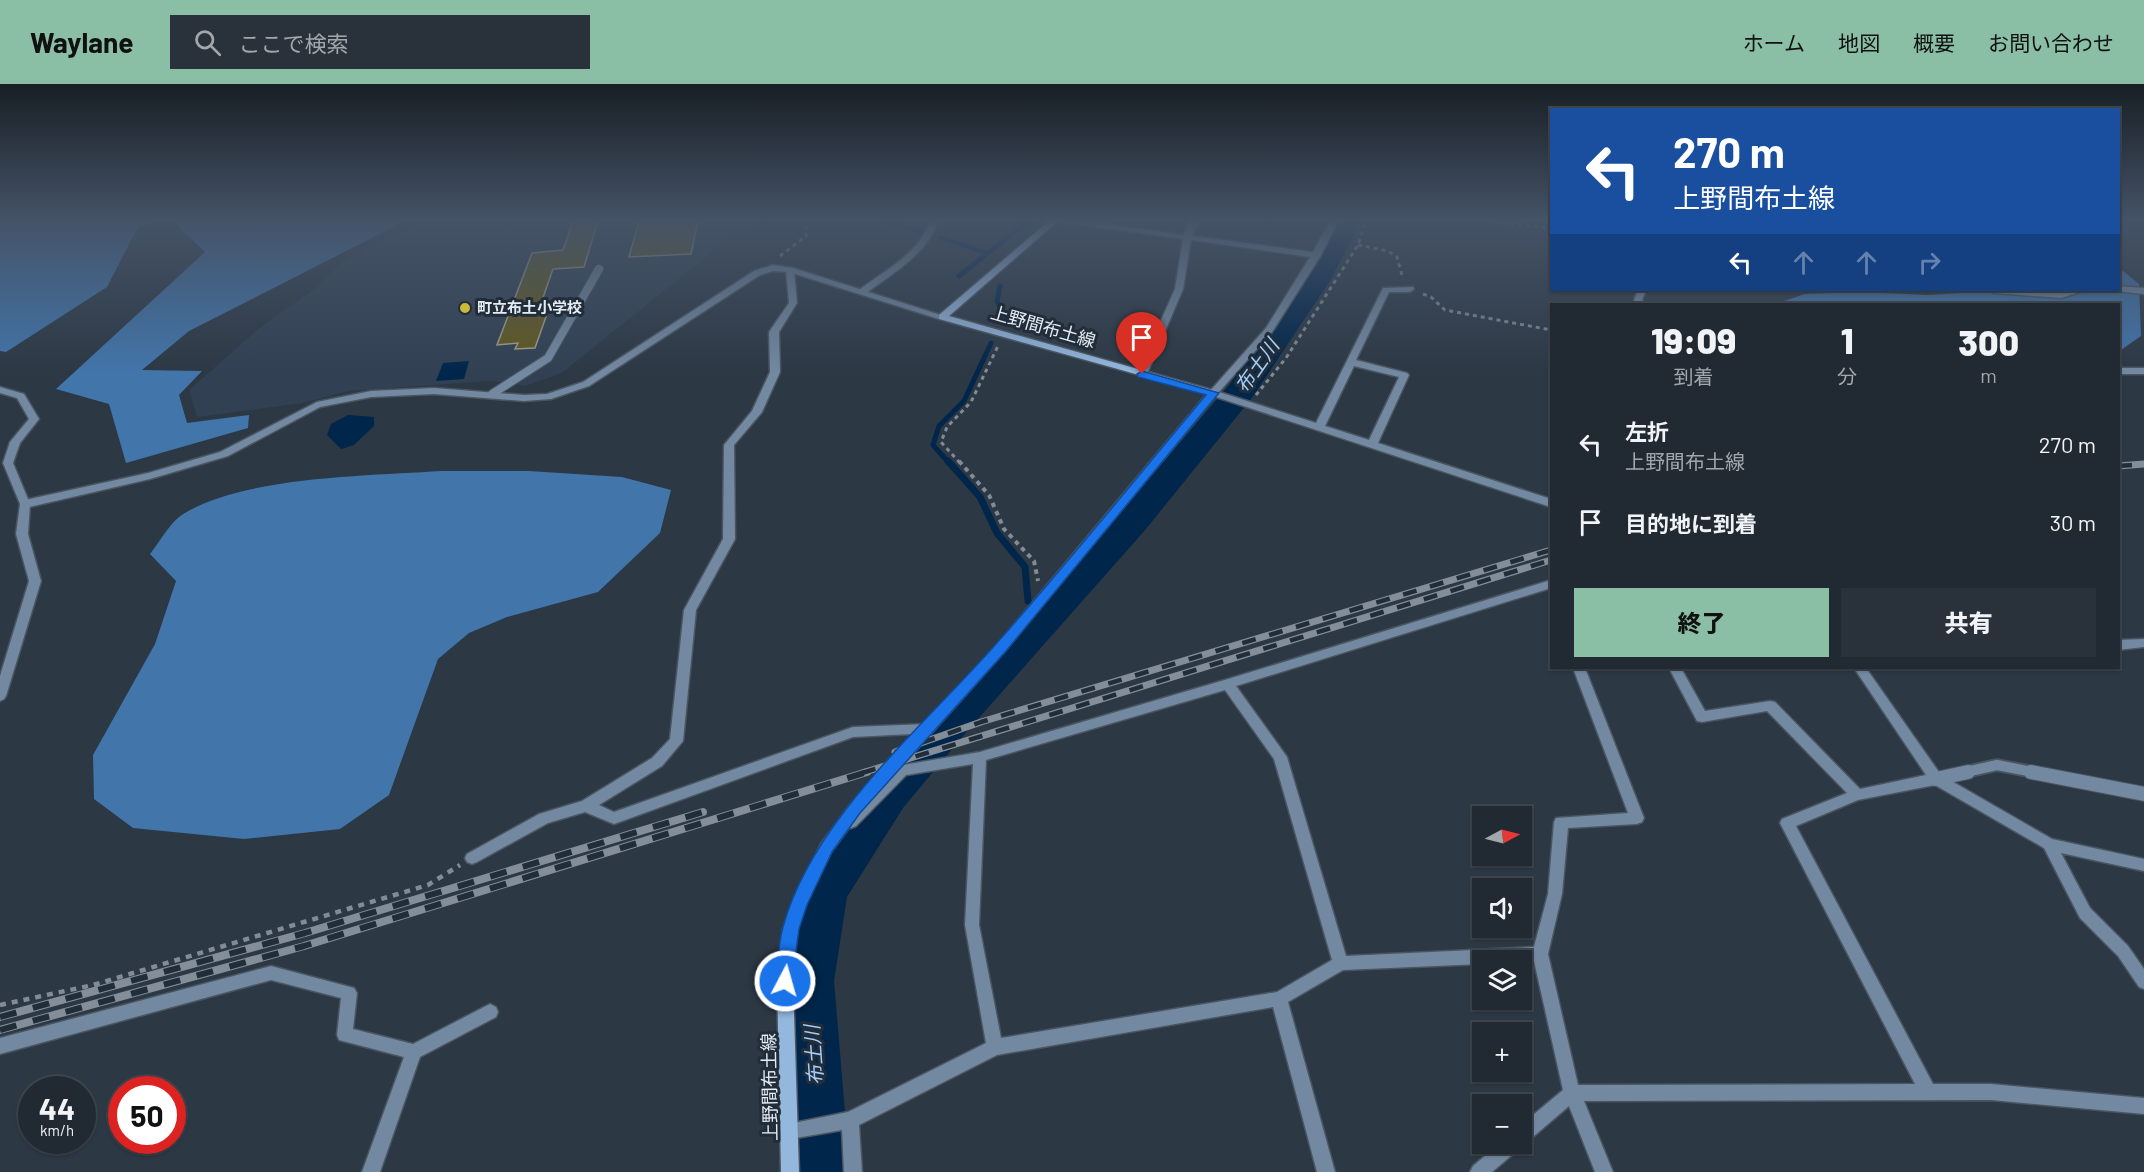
<!DOCTYPE html>
<html lang="ja">
<head>
<meta charset="utf-8">
<style>
  :root { --surface:#212a33; --page:#29323b; --text:#f1f3f6; --muted:#a2a7ac; --line:#3e464e; --accent:#8abfa5 }
  body { margin:0; font-family:Barlow,"Noto Sans JP",sans-serif; background:var(--page); color:var(--text); height:100vh; display:flex; flex-direction:column; font-size:22px; white-space:nowrap }
  * { box-sizing:border-box; margin:0 }
  p { font-size:20px; color:var(--muted) }
  .icon { flex:none; width:33px; height:33px; fill:none; stroke:currentColor; stroke-width:2; stroke-linecap:round; stroke-linejoin:round }
  .map { position:relative; flex:1; overflow:hidden }
  .side { position:absolute; left:1550px; top:219px; width:570px; height:366px; display:flex; flex-direction:column; background:var(--surface); border-radius:0px; box-shadow:0 2px 4px #0004,0 0 0 2px var(--line) }
  .side>* { flex:none }
  .banner { position:absolute; left:1550px; top:24px; width:570px; height:183px; border-radius:0px; box-shadow:0 2px 4px #0004,0 0 0 2px var(--line); background:#1a4fa0; color:#fff; overflow:hidden }
  .needle { width:39px; rotate:83deg }
  .fabs { position:absolute; left:1472px; top:722px; display:grid; gap:12px }
  .fabs a { display:grid; place-items:center; width:60px; height:60px; border-radius:0px; background:var(--surface); box-shadow:0 2px 4px #0004,0 0 0 2px var(--line); font-size:30px }
  .speed { position:absolute; left:18px; top:992px; display:flex; gap:12px; font-size:30px; font-weight:700; text-align:center }
  .speed>* { display:grid; place-content:center; width:78px; height:78px; border-radius:50%; background:var(--surface); box-shadow:0 2px 4px #0004,0 0 0 2px var(--line); line-height:1 }
  .speed small { font-size:15px; font-weight:400 }
  .speed .limit { border:9px solid #d22; background:#fff; color:#111 }
  .pin { position:absolute; display:grid; place-items:center; width:51px; height:51px; color:#fff; margin:-62px -26px; border-radius:50% 50% 50% 0; rotate:-45deg; box-shadow:0 0 6px #0007 }
  .pin .icon { rotate:45deg }
  .me { position:absolute; width:66px; margin:-33px; rotate:6deg; stroke-linejoin:round; filter:drop-shadow(0 0 4px #0008) }
  .turn { display:flex; align-items:center; gap:21px; height:126px; padding:0 24px; font-size:27px }
  .turn .icon { width:78px; height:78px; stroke-width:2.5 }
  .turn b { display:block; font-size:42px; line-height:51px }
  .lanes { display:flex; align-items:center; height:57px; padding:0 24px; background:#0003; justify-content:center; gap:30px; direction:ltr }
  .lanes .off { opacity:.35 }
  .eta { display:flex; justify-content:space-evenly; align-items:center; height:102px; text-align:center }
  .eta b { font-size:36px; font-weight:800; line-height:42px }
  .cta { display:flex; gap:12px; margin-top:auto; padding:12px 24px }
  .cta a { flex:1; height:69px; border-radius:0px; background:var(--accent); color:#111; font-size:24px; font-weight:800; line-height:69px; text-align:center }
  .cta a+a { background:var(--page); color:var(--text) }
  ul { padding:0; list-style:none }
  li { display:flex; align-items:center; gap:18px; height:78px; padding:0 24px }
  li div { flex:1 }
  li b { display:block; font-size:22px }
  li em { font-style:normal }
  header { display:flex; align-items:center; gap:36px; box-sizing:border-box; height:84px; padding:0 30px; background:var(--accent); color:#111 }
  header strong { font-size:28px }
  nav { display:flex; gap:33px; margin-inline-start:auto; font-size:21px }
  .search { width:420px; height:54px; background:var(--page); display:flex; align-items:center; gap:15px; box-sizing:border-box; padding:0 21px; border-radius:0px; color:var(--muted); font-size:22px }
  .map>svg:first-child { display:block }
</style>
</head>
<body>
<header>
<strong>Waylane</strong>
<div class="search"><svg class="icon" aria-label="search" viewBox="0 0 24 24"><circle cx="10" cy="10" r="6"/><path d="M15 15l6 6"/></svg>ここで検索</div>
<nav><a>ホーム</a><a>地図</a><a>概要</a><a>お問い合わせ</a></nav>
</header>
<div class="map">
<svg width="2144" height="1088" viewBox="0 0 2144 1088">
  <rect width="100%" height="100%" fill="#2c3844"/>
  <path fill="#314052" d="M424,137h326l-1,8 -26,14 -161,130 -37,13 -34,-5 -143,10 -45,12 -106,14 -8,-27 68,-60 60,-43 26,-26z"/>
  <path fill="#4275aa" d="M0,137h157l-19,6 -31,60 -101,65 -6,-1z
    M173,137h232l-216,110 -47,39 60,1 -23,24 8,28 62,-8 -1,13 -122,35 -17,-59 -53,-15 149,-137z
    M2123,187l16,13 2,52 -23,16v-48h-343l30,-10 54,-2 69,3 81,-5h109v-18z
    M441,387h88l93,6 49,13 -11,43 -62,59 -91,25 -38,16 -31,26 -49,136 -49,34 -96,10 -111,-11 -39,-29 -1,-44 62,-111 21,-63 -26,-27c9,-11 18,-28 29,-37 58,-41 191,-41 262,-46z"/>
  <path fill="#00264b" d="M469,277l-5,18 -28,2 7,-18z
    M348,331l26,2v9l-20,19 -13,4 -14,-14 4,-11z"/>
  <g fill="none" stroke-linecap="round" stroke-linejoin="round">
    <path stroke="#00264b" stroke-width="5" d="M884,137l37,11
      M939,153l48,16
      M959,192l69,-55
      M1000,202l-3,15 13,23
      M949,379l-16,-18 6,-19 25,-25 27,-58"/>
    <path stroke="#00264b" stroke-width="7" d="M948,377l32,36 17,36 28,34 3,34"/>
    <path fill="#00264b" fill-rule="evenodd" d="M1335,137h26l-31,60 -79,118 -105,130 -183,207 -60,72 -56,89 -13,84 16,191h-56l-10,-191 16,-89 7,-15 64,-95 249,-269 109,-128 73,-104z"/>
  </g>
  <path fill="#63591d" stroke="#a3a08d" stroke-width="1.5" d="M573,137h25l-14,46 -31,2 -15,43 10,-1 -13,37 -20,1 3,-6 -21,2 35,-92 31,-3z
    M639,137h59l-7,33 -62,3z"/>
  <g fill="none" stroke-linecap="round" stroke-linejoin="round">
    <g stroke="#495560" stroke-width="10">
      <path id="service-far2" d="M492,310l56,-36 51,-89"/>
    </g>
    <g stroke="#495560" stroke-width="14">
      <path id="service-far1" d="M1961,689l36,-8 41,8"/>
    </g>
    <g stroke="#495560" stroke-width="16">
      <path id="service" d="M2031,688l113,22
        M1936,695l32,-7"/>
    </g>
    <g stroke="#495560" stroke-width="3">
      <path id="minor" d="M930,137h8c-10,33 -47,53 -73,73h-6v-4c25,-19 61,-37 71,-69z
        M1062,137h23l99,14 6,-14h8l-6,15 121,16 17,-31h8l-17,34 -49,77 -53,60 97,31 67,-135 30,-1 1,2 -4,3h-21l-33,68 51,13 2,2 -31,68 173,56v8l-341,-112v-4l56,-63 44,-71 -119,-17 -8,49 -36,85 -2,2h-6l-2,-2 38,-85 8,-50 -117,-16zM1354,282l45,11 -30,63 -44,-14z
        M790,183l4,3 3,33 -18,29 1,40 -18,40 -28,33 1,94 -39,71 -13,131 -21,25 -63,39 15,7 239,-85 74,-3 5,1 1,4 -1,4 -79,4 -239,87 -29,-12 -37,11 -71,39 -5,2 -5,-2 -2,-4 2,-4 72,-40 43,-13 70,-43 18,-19 14,-129 39,-71 1,-94 28,-34 18,-39 -1,-40 20,-29 -3,-33z
        M2118,202l26,2v6l-29,-3 -1,-1h4z
        M1638,206h8l-4,10 3,4h-8l-3,-4z
        M1990,206c22,-2 45,2 68,2 10,0 20,-3 29,-2l-26,8 -67,-5z
        M2118,284h26v6h-26z
        M0,303l24,7 15,25 -19,24 -7,20 17,41 -2,30 13,47 -35,115 -2,3 -4,2v-25l29,-95 -13,-47 4,-30 -17,-41 7,-21 19,-23 -12,-21 -17,-5z
        M1551,496v8l-315,98 51,71 59,199 188,-9 14,-53 6,-72 2,-4 72,-5 -55,-145h12l59,150 -2,4 -5,2 -69,4 -6,66 -14,60 30,131 337,-1 -135,-261 2,-4 65,-26 -80,-82 -65,11 -5,-1 -28,-53h12l24,43 65,-10 5,1 85,87 66,-14 -72,-107h12l75,107 111,64 92,20v12l-83,-18 29,55 38,38 16,23v20l-5,-2 -21,-31 -38,-38 -36,-70 -109,-63 -77,15 -62,26 137,258h58l153,14v16l-153,-14 -407,1 29,71h-18l-26,-66 -42,36 -6,2 -2,5 -27,23h-22l3,-6 27,-23h21v-18l42,-35 -29,-129 -52,-1v4l-139,6 -55,32 47,170h-18l-44,-165 -276,48 -138,70 3,47h-18l-2,-42 -52,9 -6,-2 -2,-6 2,-6 64,-13 138,-69 -21,-118 8,-161 -67,11 -50,51 -5,2 -5,-2 -2,-4 2,-4 51,-52 83,-14 248,-73zM1225,606l49,69 58,201 -55,32 -276,46 -22,-113 7,-165z
        M2144,555v8l-26,3v-10z
        M271,882l83,22 3,5 -4,36 60,15 71,-37 6,-3 6,3 2,5 -2,5 -76,40 -40,115h-18l42,-115 -65,-17 -2,-5 4,-37 -70,-18 -271,74v-16z"/>
    </g>
    <g stroke="#495560" stroke-width="3">
      <path id="tertiary" d="M773,181l20,3 154,49 -2,2h-6l-150,-47 -16,-1 -13,4 -171,111 -38,13 -27,2 -90,-7 -63,3 -51,10 -92,49 -78,23 -125,29 -5,-4 5,-4 123,-27 72,-21 97,-50 54,-11 63,-3 90,7 23,-1 36,-12 171,-111z"/>
    </g>
    <g stroke="#495560" stroke-width="3">
      <path id="secondary" d="M1049,137h9l-109,95 267,75 2,2 -213,258 -145,162 -29,39 -25,52 -9,25 -4,52 6,191h-18l-4,-191 6,-52 9,-25 29,-60 29,-39 147,-160 210,-251 -268,-75v-4z"/>
    </g>
    <path stroke="#838c96" stroke-width="3" stroke-dasharray="4 4" stroke-linecap="butt" d="M1486,137l65,7
      M1358,161l30,6 9,6 6,22
      M780,172l26,-20v-15
      M1423,210l8,3 14,13 106,20
      M1256,311l30,-37 72,-113 8,-24
      M960,379l-19,-21 6,-15 24,-25 27,-56"/>
    <path stroke="#838c96" stroke-width="4" stroke-dasharray="4.5 4.5" stroke-linecap="butt" d="M959,377l30,34 15,34 30,32 4,20"/>
    <path stroke="#838c96" stroke-width="4.5" stroke-dasharray="6 6" stroke-linecap="butt" d="M0,921l93,-20 335,-100 32,-20"/>
    <use href="#service-far2" stroke="#7389a1" stroke-width="8"/>
    <use href="#service-far1" stroke="#7389a1" stroke-width="10"/>
    <use href="#service" stroke="#7389a1" stroke-width="14"/>
    <use href="#minor" fill="#7389a1" fill-rule="evenodd"/>
    <use href="#tertiary" fill="#7389a1" fill-rule="evenodd"/>
    <use href="#secondary" fill="#94b7de" fill-rule="evenodd"/>
    <g stroke="#848e98" stroke-width="7">
      <path id="rail-far1" d="M2118,382l26,-2
        M895,668l86,-30 570,-172
        M862,689l689,-213"/>
    </g>
    <g stroke="#848e98" stroke-width="8">
      <path id="rail" d="M0,933l305,-84 398,-121
        M0,946l304,-84 563,-174"/>
    </g>
    <use href="#rail-far1" stroke="#222d3a" stroke-width="4.5" stroke-dasharray="14" stroke-linecap="butt"/>
    <use href="#rail" stroke="#222d3a" stroke-width="6" stroke-dasharray="17" stroke-linecap="butt"/>
  </g>
  <linearGradient id="sky" x2="0" y2="1"><stop stop-color="#181f25"/><stop offset="0.47" stop-color="#455367"/><stop offset="1" stop-color="#455367" stop-opacity="0"/></linearGradient>
  <rect width="2144" height="289" fill="url(#sky)"/>
  <path fill="#1a73e8" stroke="#114b97" stroke-width="1.5" d="M1142,287l77,22 -213,258 -146,162 -28,39 -25,53 -8,24 -8,58 -6,2 -6,-2 -3,-6c2,-18 2,-37 7,-54 29,-108 140,-200 213,-283 72,-81 140,-166 210,-249l-68,-18 -1,-3z"/>
  <circle fill="#cdb938" stroke="#222d3a" stroke-width="2" cx="465" cy="224" r="6"/>
  <g text-anchor="middle" stroke-width="6" stroke-linejoin="round" paint-order="stroke">
    <g font-size="15" font-weight="bold" fill="#e4ebf3" stroke="#222d3a" text-anchor="start">
      <text x="477" y="229">町立布土小学校</text>
    </g>
    <g font-size="18" fill="#e4ebf3" stroke="#222d3a">
      <text transform="translate(1043 243) rotate(16)" y="6">上野間布土線</text>
      <text transform="translate(770 1003) rotate(-91)" y="6">上野間布土線</text>
    </g>
    <g font-size="20" font-style="italic" fill="#a3cdfa" stroke="#222d3a">
      <text transform="translate(1257 282) rotate(-55)" y="7">布土川</text>
      <text transform="translate(814 971) rotate(-94)" y="7">布土川</text>
    </g>
  </g>
</svg>
<div class="fabs">
<a><svg class="needle" viewBox="-14 -14 28 28"><path d="M0-13l5 13h-10z" fill="#e53935"/><path d="M0 13l5-13h-10z" fill="#a2a7ac"/></svg></a>
<a><svg class="icon" aria-label="sound" viewBox="0 0 24 24"><path d="M4 9h4l5-4v14l-5-4H4zM17 9q2 3 0 6"/></svg></a>
<a><svg class="icon" aria-label="layers" viewBox="0 0 24 24"><path d="M12 4l9 5-9 5-9-5zM3 14l9 5 9-5"/></svg></a>
<a>+</a>
<a>−</a>
</div>
<div class="speed"><div>44<small>km/h</small></div><div class="limit">50</div></div>
<div class="pin" style="left:1142px;top:290px;background:#d93025"><svg class="icon" aria-label="arrive" viewBox="0 0 24 24"><path d="M6 21V4h12l-3 4 3 4H6"/></svg></div>
<svg class="me" style="left:785px;top:897px" viewBox="-20 -20 40 40"><circle r="17" fill="#1a73e8" stroke="#fff" stroke-width="3"/><path d="M0-11L8 9 0 5-8 9z" fill="#fff"/></svg>
<div class="banner">
<div class="turn"><svg class="icon" aria-label="left" viewBox="0 0 24 24"><path d="M17 20v-9H6M10 6l-5 5 5 5"/></svg><div><b>270 m</b>上野間布土線</div></div>
<div class="lanes"><svg class="icon" aria-label="left" viewBox="0 0 24 24"><path d="M17 20v-9H6M10 6l-5 5 5 5"/></svg><svg class="icon off" aria-label="ahead" viewBox="0 0 24 24"><path d="M12 20V5M6 11l6-6 6 6"/></svg><svg class="icon off" aria-label="ahead" viewBox="0 0 24 24"><path d="M12 20V5M6 11l6-6 6 6"/></svg><svg class="icon off" aria-label="right" viewBox="0 0 24 24"><path d="M7 20v-9h11M14 6l5 5-5 5"/></svg></div>
</div>
<section class="side">
<div class="eta">
<div><b>19:09</b><p>到着</p></div>
<div><b>1</b><p>分</p></div>
<div><b>300</b><p>m</p></div>
</div>
<ul>
<li><svg class="icon" aria-label="left" viewBox="0 0 24 24"><path d="M17 20v-9H6M10 6l-5 5 5 5"/></svg><div><b>左折</b><p>上野間布土線</p></div><em>270 m</em></li>
<li><svg class="icon" aria-label="arrive" viewBox="0 0 24 24"><path d="M6 21V4h12l-3 4 3 4H6"/></svg><div><b>目的地に到着</b></div><em>30 m</em></li>
</ul>
<div class="cta"><a>終了</a><a>共有</a></div>
</section>
</div>
</body>
</html>
